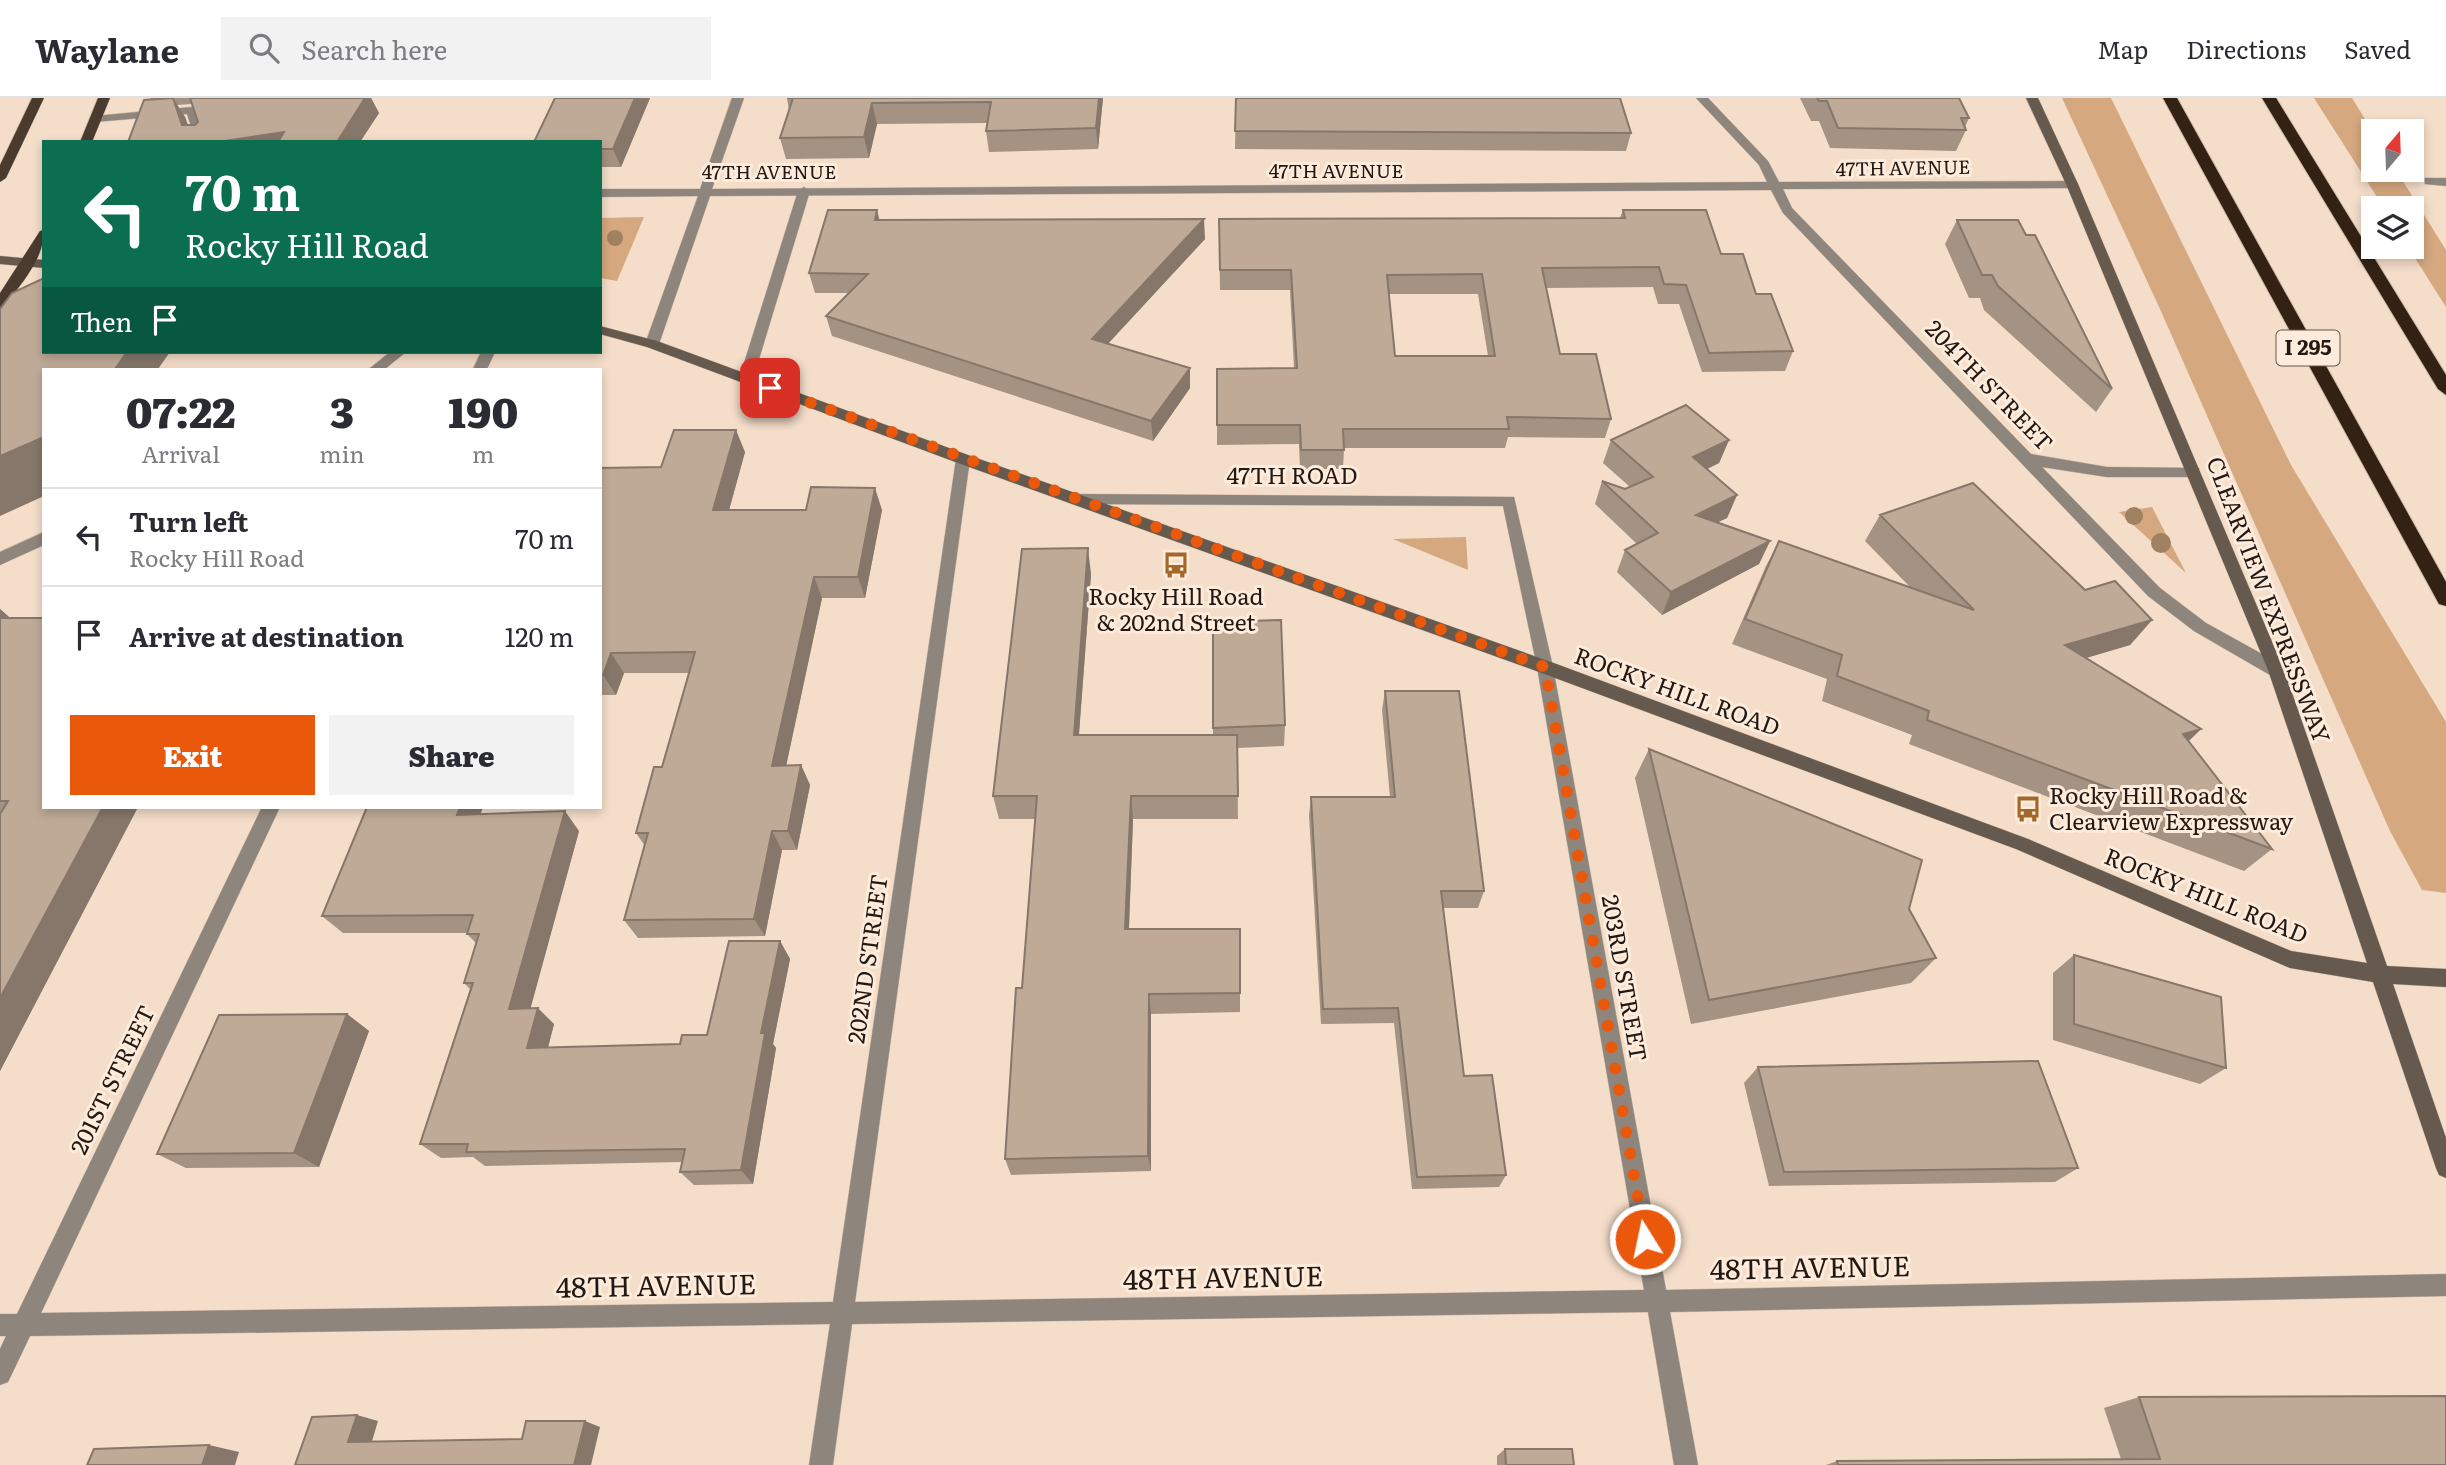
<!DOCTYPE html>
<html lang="en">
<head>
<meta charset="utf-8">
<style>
  :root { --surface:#fff; --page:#f2f2f3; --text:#2b2b33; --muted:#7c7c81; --line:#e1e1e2; --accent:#ea580c }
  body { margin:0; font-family:Literata,serif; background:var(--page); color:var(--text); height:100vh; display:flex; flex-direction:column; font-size:26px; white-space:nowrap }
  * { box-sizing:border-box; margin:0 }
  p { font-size:23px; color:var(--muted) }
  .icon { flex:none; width:38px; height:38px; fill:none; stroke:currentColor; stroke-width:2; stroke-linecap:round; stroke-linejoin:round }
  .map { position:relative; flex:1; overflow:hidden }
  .side { position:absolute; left:42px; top:270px; width:560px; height:441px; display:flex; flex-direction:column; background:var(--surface); border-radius:0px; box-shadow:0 4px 10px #0003 }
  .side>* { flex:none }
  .hud { position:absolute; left:42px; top:42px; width:560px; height:214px; border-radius:0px; box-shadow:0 4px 10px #0003; background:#0b6e4f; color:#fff; overflow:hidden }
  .needle { width:46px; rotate:19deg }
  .buttons { position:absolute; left:2361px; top:21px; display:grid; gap:14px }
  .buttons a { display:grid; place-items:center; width:63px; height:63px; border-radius:0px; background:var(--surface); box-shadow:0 4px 10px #0003; font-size:35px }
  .pin { position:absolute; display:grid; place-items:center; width:60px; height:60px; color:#fff; margin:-30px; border-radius:14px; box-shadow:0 4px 10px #0006 }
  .me { position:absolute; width:77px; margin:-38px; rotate:350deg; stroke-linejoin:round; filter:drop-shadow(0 0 5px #0008) }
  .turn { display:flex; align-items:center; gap:24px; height:147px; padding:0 28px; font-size:32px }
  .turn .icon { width:91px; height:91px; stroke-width:2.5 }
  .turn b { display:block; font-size:49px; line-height:60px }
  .then { display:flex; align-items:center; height:66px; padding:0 28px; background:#0003; gap:14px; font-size:26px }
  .eta { display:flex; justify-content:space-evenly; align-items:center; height:119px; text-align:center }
  .eta b { font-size:42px; font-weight:800; line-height:49px }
  .action { display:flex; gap:14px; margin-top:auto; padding:14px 28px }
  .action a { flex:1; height:80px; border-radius:0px; background:var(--accent); color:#fff; font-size:28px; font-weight:800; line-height:80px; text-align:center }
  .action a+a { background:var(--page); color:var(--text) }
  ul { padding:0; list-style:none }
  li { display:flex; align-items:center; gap:21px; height:98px; padding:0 28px; border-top:2px solid var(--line) }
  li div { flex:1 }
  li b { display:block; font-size:26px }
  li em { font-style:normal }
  header { display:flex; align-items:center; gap:42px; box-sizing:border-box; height:98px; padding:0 35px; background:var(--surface); border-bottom:2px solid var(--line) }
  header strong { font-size:33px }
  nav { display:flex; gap:38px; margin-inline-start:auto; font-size:24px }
  .search { width:490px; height:63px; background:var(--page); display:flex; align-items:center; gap:18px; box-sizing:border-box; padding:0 24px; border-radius:0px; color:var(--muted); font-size:26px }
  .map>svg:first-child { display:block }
</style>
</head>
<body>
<header>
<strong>Waylane</strong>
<div class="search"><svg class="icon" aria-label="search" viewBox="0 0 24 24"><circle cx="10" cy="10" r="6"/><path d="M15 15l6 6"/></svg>Search here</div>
<nav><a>Map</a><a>Directions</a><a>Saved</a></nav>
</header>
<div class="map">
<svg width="2446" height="1367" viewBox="0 0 2446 1367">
  <rect width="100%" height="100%" fill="#f4ddc9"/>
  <path fill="#d5a87f" d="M2062,0h49l180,367 155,257v171l-24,-3 -32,-59 -230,-522z
    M2314,0h38l21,34v38h23l50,80v57l-38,-60h4v-39h-28z
    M644,119l-27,64 -17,-3v-60z
    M2152,409l34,66 -67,-61z
    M1466,439l2,33 -75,-31z"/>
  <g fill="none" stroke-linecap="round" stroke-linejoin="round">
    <g stroke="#cebaa8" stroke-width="1">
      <path id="lane" d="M192,9l6,3 10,32h-12l-9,-28 -92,8 -6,-3 6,-3z
        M804,89l6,4 -57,188 -2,3h-10l-2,-3 59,-188z"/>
    </g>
    <g stroke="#cebaa8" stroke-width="1">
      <path id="street" d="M732,0h12l-32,91 1055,-7 -8,-17 -63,-67h12l60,63 11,21 297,-1 2,3 -6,4 -289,1 9,19 239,246 76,13 92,1v8l-5,1h-87l-65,-10 118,121 46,35 76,42 2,5 -8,6 -6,-1 -76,-44 -46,-35 -365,-383 -12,-23 -1061,6 -51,148 -2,3h-10l-2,-3 53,-148 -98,1v-8h100z
        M2425,80h21v8l-21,-2z
        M390,254h16l-21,17h-16z
        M481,254h14l-8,17h-14z
        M963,356l7,5 -115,843 789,-12 -107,-623 -34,-161 -427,-2 -7,-5 7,-5 438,3 39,170 113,623 780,-16v22l-776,16 28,153h-24l-26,-153 -796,12 -19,141h-24l21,-141 -800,12 -22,46 -8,3v-36l6,-13h-6v-22h17l245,-507h18l-239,506 792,-11 123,-843z
        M44,434v13l-44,20v-13z"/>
    </g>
    <g stroke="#cebaa8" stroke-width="1">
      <path id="secondary" d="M2026,0h12l40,86 206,486 103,296 59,3v18l-53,-3 53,154v40l-7,-3 -3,-7 -63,-186 -83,-14 -274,-119 -477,-177 -581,-209 -311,-116 -47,-13v-8l57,15 311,114 583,207 477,177 263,112 76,12 -99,-293 -202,-486z
        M0,158l44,4v8l-44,-4z"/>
    </g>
    <g stroke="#cebaa8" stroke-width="1">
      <path id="primary" d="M32,0h12l-38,80 -6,4v-17z
        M98,0h12l-18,44h-12z
        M44,132c0,30 -23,53 -39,76l-5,1v-14l40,-62z"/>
    </g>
    <g stroke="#cebaa8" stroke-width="2">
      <path id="highway" d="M2163,0h14l269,484v24l-7,-2z
        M2262,0h14l170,277v20l-8,-6z"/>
    </g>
    <use href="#lane" fill="#8e857d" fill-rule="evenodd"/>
    <use href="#street" fill="#8e857d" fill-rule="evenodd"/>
    <use href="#secondary" fill="#66594e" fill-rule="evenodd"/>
    <use href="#primary" fill="#4a3b2e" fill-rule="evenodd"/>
    <use href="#highway" fill="#332213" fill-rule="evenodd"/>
  </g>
  <g fill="#a08161">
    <circle cx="615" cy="140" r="8"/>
    <circle cx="2134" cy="418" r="9"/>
    <circle cx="2161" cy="445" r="10"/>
  </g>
  <path fill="#a49282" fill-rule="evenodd" d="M150,0h221l8,15 -19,29h-232l23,-43zM192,6l6,18 -3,3h-7l-3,-8 -8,-12z
    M555,0h95l-29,69h-21v-25z
    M787,0h316l-5,51 -109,3 -3,-21 1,-8 -110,1 -8,34 -83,1 -6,-21 9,-28z
    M1236,0l395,35 -5,18 -391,-2z
    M1800,0h159l10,20 -4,9 1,3 -10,21 -126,-3 -11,-27h-8z
    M1623,112l98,44 35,40 37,57 -8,20 -83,1 -23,-68h-21l-5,-17 -107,1 14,66 51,65 -6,19 -97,-1 -3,11h-161l-1,21h-43l-1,-25 -82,1v-76l77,-1 -4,-78h-70l-1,-71 401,-1zM1389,196h89l10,62h-93z
    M880,122l325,19 -97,104 82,45 -37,53 -321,-105 -6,-20 22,-23h-33l-6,-20z
    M1957,122l155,169 -16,23 -112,-102 -4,-12h-11l-24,-54z
    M1611,342h118l-10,23 -12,6 30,26 -10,23 -10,4 53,19 -11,23 -97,51 -45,-43 8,-22 12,-6 -42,-40 7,-23 23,8 5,-2 -27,-24z
    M745,354l-16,58h153l-17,88h-43l-36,168 15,-1 9,20 -13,65h-15l-17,86 -127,2 -14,-18 21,-74 -9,-13 26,-66 27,-94h-65l-8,22h-16v-227l61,-1z
    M1880,417l205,75 67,30 -22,25 -44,13 115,71 -12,12 83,108 -28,22 -335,-127 3,-9 -90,-34 5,-22 -95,-35 34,-78 13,-25 131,46 -45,-46z
    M1091,476l-12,161h134v-113l72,103 -1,21 -47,2 1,71h-105l-4,110 111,64v19l-89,2v157l-140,4 -6,-16 17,-171 13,-169h-36l-6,-23z
    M0,511l9,8 129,190 -138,264z
    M1385,593l99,200 -6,17h-35l21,168 42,99 -7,12 -87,2 -18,-166 -73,1 -12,-209 2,-18h79l-8,-87z
    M1649,651l260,160 27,49 -25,25 -220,41 -56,-246z
    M367,709h116l-3,7 99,17 -49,177 24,16 -6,23 132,-3 27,-9 73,-94 10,18 -17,85 3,4 -23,136 -59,1 -14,-13 2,-10 -197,4 -12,-9 -32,1 -21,-14 50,-155 -6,-6 12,-40 -9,-9 1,-1h-125l-21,-17z
    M2074,857l152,113 -26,16 -147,-44v-67z
    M347,916l22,17 -50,136 -133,1 -29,-14z
    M1758,969l320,101 -23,14 -286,4 -25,-103z
    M2139,1299l307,68h-620l11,-4 284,-2 -17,-51z
    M1505,1351l69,16h-77v-9z"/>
  <path fill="#86776a" d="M173,0l12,19 9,25 -12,-17z
    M352,0h19l8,15 -19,29h-23z
    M635,0h15l-29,69 -8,-18z
    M1099,0h4l-5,51 -2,-21z
    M872,5l5,21 -8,34 -5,-21z
    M284,34l6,10h-72z
    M877,112l5,20 -7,-10z
    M1204,121l1,20 -111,120 -2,-20z
    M108,254h62l-12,17h-43z
    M1190,270v20l-37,53 -2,-20z
    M736,332l9,22 -22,80 -10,-22z
    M44,339v59l-44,20v-60z
    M1729,342l-10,23 -34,17 8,-23z
    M875,390l7,22 -17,88 -7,-21z
    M1737,397l-10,23 -40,19 9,-22z
    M1770,443l-11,23 -97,51 9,-23z
    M1088,450l3,26 -14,185 -3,-24z
    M814,479l8,21 -40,187 -10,-19z
    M0,511l9,8 12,23 -21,-19z
    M2152,522l-22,25 -85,25 20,-25z
    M611,555l13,20 -8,22 -13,-20z
    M2201,631l-25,24 7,-19z
    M801,667l9,20 -13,65 -9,-19z
    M1131,698l2,23 -5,131 -3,-21z
    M103,709h35l-138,264v-73z
    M460,709h23l-9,27 -17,-19z
    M565,713l14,20 -53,194 -17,-16z
    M772,733l10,19 -17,86 -11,-17z
    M780,843l10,18 -17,85 3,4 -23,136 -12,-14 20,-137z
    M1149,896l2,20v157l-3,-15z
    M538,910l16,16 -10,39 -17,-15z
    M347,916l22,17 -50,136 -25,-14z
    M357,1317l21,6 -8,27 -22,-6z
    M585,1323l15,6 -9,38h-17z
    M209,1347l30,7 -4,13h-33z"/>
  <path fill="#bfaa97" stroke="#86776a" stroke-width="2" fill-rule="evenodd" d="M173,0l9,27h13l3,-3 -8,-24h175l-28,44h-59l6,-10 -66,10h-90l16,-42z
    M555,0h80l-22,51h-13v-7h-66z
    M787,0h312l-3,30 -110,3 5,-29 -119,1 -8,34 -84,1 13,-40z
    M1236,0h384l11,35 -396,-2z
    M1817,0h142l10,20h-8l5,12 -128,-2 -11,-27h-8z
    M828,112h49l-2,10 329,-1 -112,120 98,29 -39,53 -325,-105 42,-42 -59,-1z
    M1623,112h83l15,44h22l13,40h15l22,57 -84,2 -23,-68 -22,-1 -5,-17 -117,1 18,86h36l15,65 -104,-2 2,12h-166l1,21h-43l-1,-25h-83v-56l80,-1 -6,-98h-71l-1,-51 406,-1zM1482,176l13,82h-100l-8,-81z
    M1957,122h61l8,15h9l77,154 -114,-103 -6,-11h-10z
    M44,180v74h83l-12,17h-71v68l-44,19v-147l12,-16z
    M1686,307l43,35 -36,17 44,38 -41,20 74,26 -99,51 -46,-42 33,-17 -56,-52 23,8 28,-12 -42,-37z
    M674,332h62l-23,80h93l5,-23 64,1 -17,89h-44l-42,189 29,-1 -13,66h-16l-18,88 -130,1 24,-87h-12l18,-66h8l33,-115 -84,1 -8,22h-3v-207l61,-1z
    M1973,385l112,107 30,-9 37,39 -87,25 136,84 -18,5 89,115 -345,-129 2,-9 -92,-35 5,-21 -97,-36 34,-78 195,69 -94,-95z
    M1088,450l-14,187h163l1,61h-107l-6,133h115v64l-91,1 -1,162 -143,3 11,-171h6l15,-192h-44l29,-247z
    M0,520h44v189h59l-103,191v-184l8,-13h-8z
    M1281,522l4,105 -72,3v-106z
    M1385,593h74l25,200h-43l23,185 28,-1 14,100 -89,2 -19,-169 -75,1 -12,-212h84z
    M1649,651l273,111 -13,49 27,49 -227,42z
    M367,709h93l-3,8 108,-4 -56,198 29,-1 -11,40 153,-4 2,-9h25l22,-94h51l-19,92h4l-24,137 -61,2 5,-23 -219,3 2,-8h-48l53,-161h-9l15,-49h-12l6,-19 -151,1z
    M2074,857l147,42 5,71 -152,-44z
    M347,916l-53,139 -137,1 62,-139z
    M2038,963l40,107 -294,4 -26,-105z
    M2446,1298v69h-608l-1,-4 323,-2 -21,-62z
    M357,1317l-9,27 174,-3 4,-18h59l-11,44h-279l17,-48z
    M209,1347l-7,20h-115l7,-16z
    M1505,1351h67l2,16h-68z"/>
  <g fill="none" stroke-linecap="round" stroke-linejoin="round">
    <path stroke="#ea580c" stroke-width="12" stroke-dasharray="0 21.6" d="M770,290l775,279 100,572"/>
  </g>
  <defs>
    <g id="bus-bare" transform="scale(2.1)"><path d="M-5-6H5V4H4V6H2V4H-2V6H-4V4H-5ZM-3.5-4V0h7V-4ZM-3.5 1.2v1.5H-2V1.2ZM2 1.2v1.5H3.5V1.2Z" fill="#a36829" stroke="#feebdb" stroke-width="2.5" paint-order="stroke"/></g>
  </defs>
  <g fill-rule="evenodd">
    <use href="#bus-bare" x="1176" y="467"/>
    <use href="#bus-bare" x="2028" y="711"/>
  </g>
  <g text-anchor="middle" stroke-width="6" stroke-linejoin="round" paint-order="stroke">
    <g font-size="19" fill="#211912" stroke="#feebdb">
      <text transform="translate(1903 70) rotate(-1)" y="7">47TH AVENUE</text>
      <text x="1336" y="80">47TH AVENUE</text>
      <text x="769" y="81">47TH AVENUE</text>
    </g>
    <rect fill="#feebdb" stroke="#63584e" stroke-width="2" x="2276.5" y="232.5" width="63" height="35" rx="5"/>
    <g font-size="21" font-weight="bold" fill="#211912">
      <text x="2308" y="257">I 295</text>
    </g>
    <g font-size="23" fill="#211912" stroke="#feebdb">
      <text transform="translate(1989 288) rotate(46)" y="8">204TH STREET</text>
      <text x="1292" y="386">47TH ROAD</text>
      <text transform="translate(2268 502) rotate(69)" y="8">CLEARVIEW EXPRESSWAY</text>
      <text transform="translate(1677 594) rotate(20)" y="8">ROCKY HILL ROAD</text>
      <text transform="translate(2206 798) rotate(22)" y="8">ROCKY HILL ROAD</text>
      <text transform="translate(868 861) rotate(-82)" y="8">202ND STREET</text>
      <text transform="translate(1624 880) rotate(80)" y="8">203RD STREET</text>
      <text transform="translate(113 982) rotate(-64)" y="8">201ST STREET</text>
    </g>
    <g font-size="23" fill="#211912" stroke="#feebdb">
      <text x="1176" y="507">Rocky Hill Road<tspan x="1176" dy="26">&amp; 202nd Street</tspan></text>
      <text x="2049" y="706" text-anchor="start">Rocky Hill Road &amp;<tspan x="2049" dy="26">Clearview Expressway</tspan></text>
    </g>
    <g font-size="28" fill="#211912" stroke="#feebdb">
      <text transform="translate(1810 1170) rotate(-1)" y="10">48TH AVENUE</text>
      <text transform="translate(1223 1180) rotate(-1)" y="10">48TH AVENUE</text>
      <text transform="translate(656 1188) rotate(-1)" y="10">48TH AVENUE</text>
    </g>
  </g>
</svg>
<div class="buttons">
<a><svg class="needle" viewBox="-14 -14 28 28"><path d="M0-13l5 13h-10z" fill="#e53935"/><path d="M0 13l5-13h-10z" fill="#7c7c81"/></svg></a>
<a><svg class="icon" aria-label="layers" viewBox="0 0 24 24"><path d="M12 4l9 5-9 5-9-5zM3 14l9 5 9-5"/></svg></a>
</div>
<div class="pin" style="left:770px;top:290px;background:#d93025"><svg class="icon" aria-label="arrive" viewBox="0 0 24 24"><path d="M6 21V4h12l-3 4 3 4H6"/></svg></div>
<svg class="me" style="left:1645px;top:1141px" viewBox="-20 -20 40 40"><circle r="17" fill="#ea580c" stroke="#fff" stroke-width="3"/><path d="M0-11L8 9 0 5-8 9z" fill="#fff"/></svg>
<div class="hud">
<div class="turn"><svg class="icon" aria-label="left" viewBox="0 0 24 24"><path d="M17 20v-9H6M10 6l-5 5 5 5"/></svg><div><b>70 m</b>Rocky Hill Road</div></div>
<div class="then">Then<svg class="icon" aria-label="arrive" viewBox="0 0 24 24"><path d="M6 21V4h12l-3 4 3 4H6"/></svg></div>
</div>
<section class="side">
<div class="eta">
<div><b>07:22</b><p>Arrival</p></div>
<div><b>3</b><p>min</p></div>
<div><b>190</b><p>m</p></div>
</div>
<ul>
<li><svg class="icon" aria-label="left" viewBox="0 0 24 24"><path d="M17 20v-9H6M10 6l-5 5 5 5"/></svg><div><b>Turn left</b><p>Rocky Hill Road</p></div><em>70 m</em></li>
<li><svg class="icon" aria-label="arrive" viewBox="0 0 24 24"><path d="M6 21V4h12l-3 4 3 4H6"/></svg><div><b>Arrive at destination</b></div><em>120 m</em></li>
</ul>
<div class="action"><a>Exit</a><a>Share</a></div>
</section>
</div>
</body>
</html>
